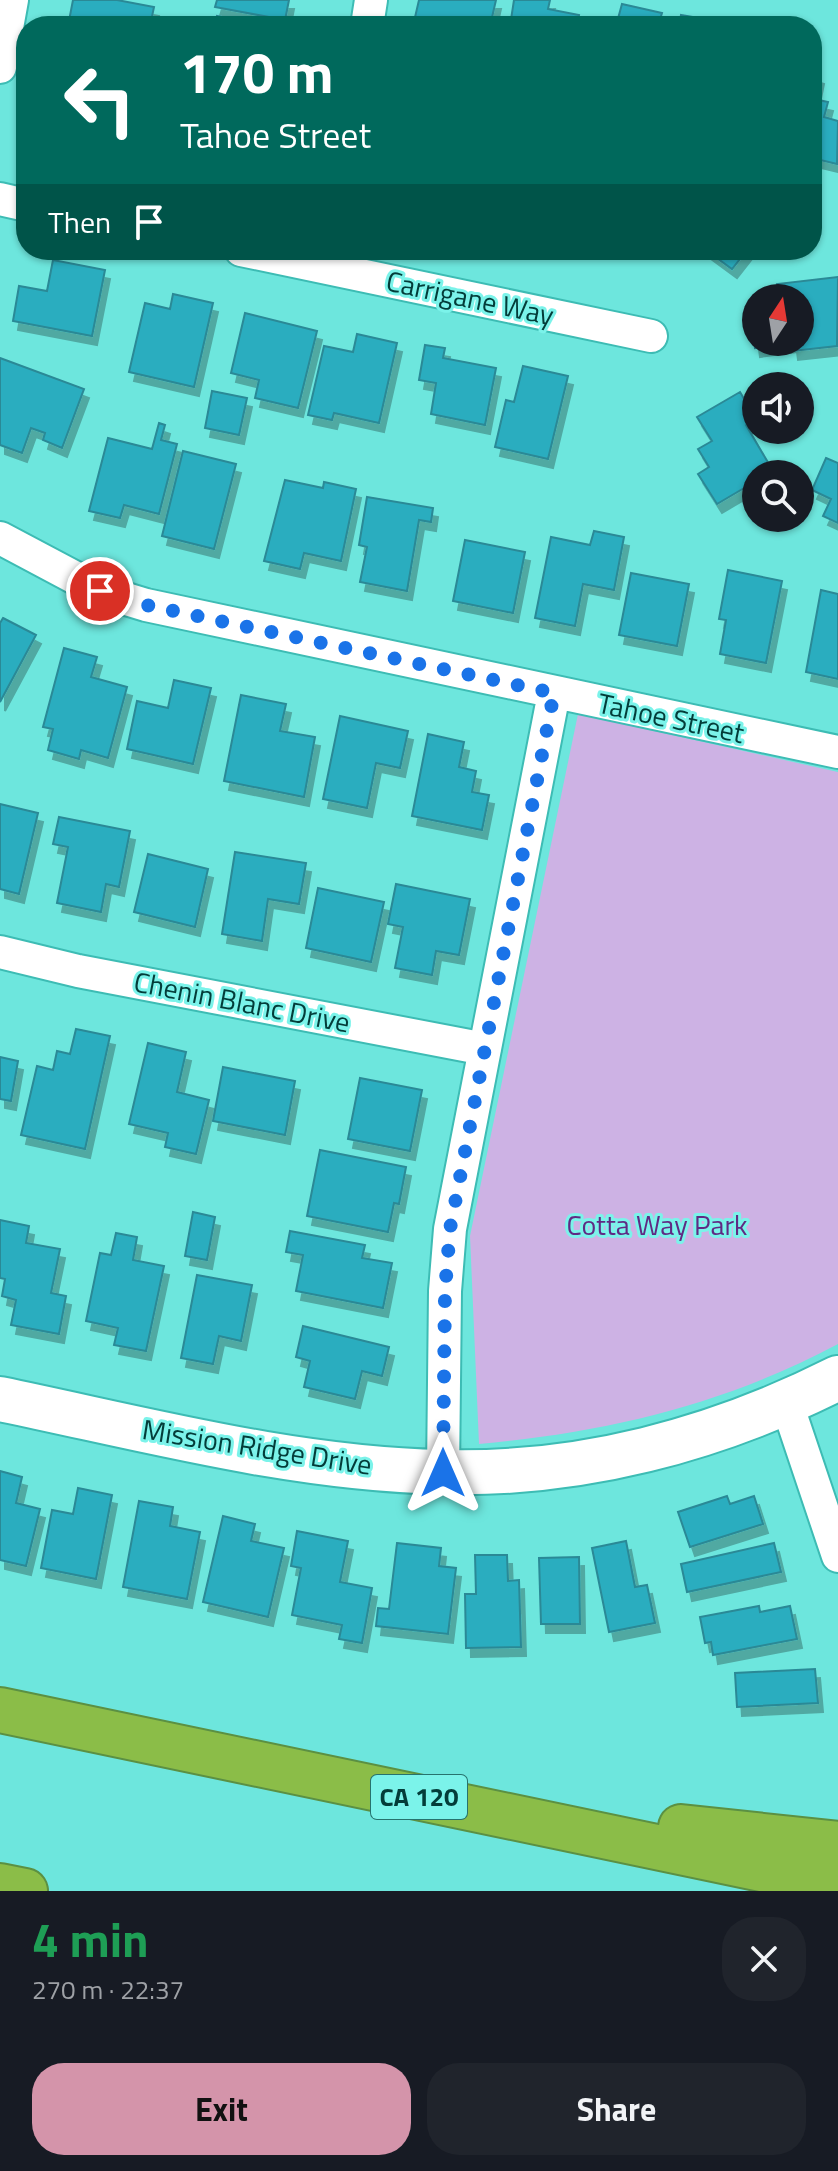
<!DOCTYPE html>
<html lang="en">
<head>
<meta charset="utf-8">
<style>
  :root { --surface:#171b24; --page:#20242c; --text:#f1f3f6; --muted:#9ea1a6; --accent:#d494aa }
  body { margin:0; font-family:"Titillium Web",sans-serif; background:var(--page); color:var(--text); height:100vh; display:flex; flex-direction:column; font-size:30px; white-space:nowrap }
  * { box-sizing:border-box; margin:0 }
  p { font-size:26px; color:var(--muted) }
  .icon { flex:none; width:44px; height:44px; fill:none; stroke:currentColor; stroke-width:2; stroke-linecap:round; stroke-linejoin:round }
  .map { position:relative; height:1891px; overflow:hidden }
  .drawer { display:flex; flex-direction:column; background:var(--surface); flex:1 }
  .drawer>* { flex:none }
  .banner { position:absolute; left:16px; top:16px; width:806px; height:244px; border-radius:32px; box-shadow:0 2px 6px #0004; background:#00695c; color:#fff; overflow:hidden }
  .needle { width:52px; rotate:12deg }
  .buttons { position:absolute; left:742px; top:284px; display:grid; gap:16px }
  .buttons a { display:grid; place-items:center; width:72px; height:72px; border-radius:50%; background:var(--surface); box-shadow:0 2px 6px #0004; font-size:40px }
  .pin { position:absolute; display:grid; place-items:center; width:68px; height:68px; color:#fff; margin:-34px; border:4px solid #fff; border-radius:50%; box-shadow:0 2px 8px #0007 }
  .me { position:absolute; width:88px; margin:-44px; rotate:0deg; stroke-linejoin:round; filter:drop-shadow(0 0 6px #0008) }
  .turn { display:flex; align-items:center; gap:28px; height:168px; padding:0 32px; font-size:36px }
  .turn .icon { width:104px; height:104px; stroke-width:2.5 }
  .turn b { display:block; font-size:56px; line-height:68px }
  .then { display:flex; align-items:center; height:76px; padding:0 32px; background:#0003; gap:16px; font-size:30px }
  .round { display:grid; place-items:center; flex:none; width:84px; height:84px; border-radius:32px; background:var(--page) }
  .headline { display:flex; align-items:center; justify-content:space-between; height:136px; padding:0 32px }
  h1 { font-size:48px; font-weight:700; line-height:60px; color:#1e9e55 }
  .button { display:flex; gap:16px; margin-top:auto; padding:16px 32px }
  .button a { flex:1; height:92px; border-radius:32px; background:var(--accent); color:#111; font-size:32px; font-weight:700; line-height:92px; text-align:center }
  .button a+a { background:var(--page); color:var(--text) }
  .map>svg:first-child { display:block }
</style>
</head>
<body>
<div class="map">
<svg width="838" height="1891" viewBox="0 0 838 1891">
  <defs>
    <filter id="shadow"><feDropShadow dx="5" dy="9" stdDeviation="0" flood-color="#0004"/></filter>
  </defs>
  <rect width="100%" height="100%" fill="#6de6dd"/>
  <path fill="#cdb2e4" d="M578,714l260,58v572c-115,61 -230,88 -359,100l-9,-208z"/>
  <path fill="#2aadbf" stroke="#2a8996" stroke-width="2" filter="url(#shadow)" d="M73,0h44l37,7 -4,19h-82z
    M217,0h72l-4,20 -70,-13z
    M419,0h77l-6,26h-77z
    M514,0h36l-2,9 31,6 -2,11h-67z
    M622,4l40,9 -4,13h-42z
    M681,15l47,8 -1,3h-48z
    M217,16l51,10h-52z
    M812,73l7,2 -5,24 14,3 -4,15 14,4 -1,43 -25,-6z
    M706,250h41l-15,19z
    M53,260l52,10 -13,66 -79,-15 6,-35 28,5z
    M838,277l-1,69 -44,5 -1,-8 -37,5 -6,-47 7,-1v42h44v-44h-27l6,-1 -2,-13z
    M173,294l40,9 -19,84 -65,-15 16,-69 25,6z
    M245,313l72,18 -19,77 -43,-10 4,-18 -28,-7z
    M357,334l40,9 -18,80 -45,-10 -2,7 -24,-5 16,-69 29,6z
    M425,345l20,3 -2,10 53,10 -11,57 -54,-11 5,-31 -17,-3z
    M0,358l84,31 -22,59 -19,-8 2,-7 -14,-5 -9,25 -22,-8z
    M523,366l45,10 -20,83 -53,-12 11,-47 8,2z
    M212,391l35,7 -8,37 -34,-7z
    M740,392l16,27 -10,6 27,46 -17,3v7l-39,23 -19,-30 11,-7 -11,-18 14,-8 -15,-24z
    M159,423l6,2 -4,15 16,4 -18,70 -35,-9 -4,13 -31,-7 19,-73 44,11z
    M183,451l53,13 -22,85 -52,-13z
    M826,458l12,5v60l-15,-7 8,-17 -19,-9z
    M285,480l38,8 1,-6 32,7 -15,72 -37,-8 -4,16 -36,-8z
    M367,497l66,11 -2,14 -12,-2 -12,71 -47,-9 7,-35 -8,-2z
    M594,531l30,6 -10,53 -31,-6 -8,42 -40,-8 16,-81 39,8z
    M465,540l60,12 -12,61 -60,-12z
    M728,570l54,11 -16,82 -46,-9 6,-34 -7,-1z
    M631,573l58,11 -12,62 -58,-11z
    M821,590l17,4v85l-32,-7z
    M3,618l33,17 -36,67v-79z
    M64,648l33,9 -6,20 36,10 -19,71 -27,-8 -2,9 -31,-9 5,-21 -10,-2z
    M174,680l37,8 -18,76 -66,-15 10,-48 31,7z
    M241,695l45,9 -6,27 35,6 -11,60 -80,-16z
    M340,716l68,15 -8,37 -24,-5 -9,45 -44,-9z
    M428,734l36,8 -5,25 17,4 -4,21 17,3 -7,35 -70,-14z
    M0,804l38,9 -19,81 -19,-5z
    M59,817l71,14 -11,56 -13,-3 -5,28 -44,-9 11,-56 -15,-3z
    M235,852l71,11 -7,41 -31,-5 -6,42 -40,-7z
    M148,854l60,15 -13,58 -61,-15z
    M396,884l74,15 -11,56 -23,-4 -4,24 -37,-7 8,-41 -15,-3z
    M318,888l66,14 -13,60 -65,-14z
    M76,1029l34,7 -25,113 -64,-14 16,-69 16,4 4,-19 13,3z
    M148,1043l38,9 -9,40 32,8 -13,54 -31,-7 3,-14 -39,-9z
    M0,1057l18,4 -7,40 -11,-2z
    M223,1067l72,14 -10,54 -72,-14z
    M360,1078l62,12 -12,61 -62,-12z
    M320,1150l86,17 -7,37 -5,-1 -6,29 -81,-16z
    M193,1212l22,5 -8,43 -22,-4z
    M0,1220l29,6 -3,17 34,6 -9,44 15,3 -7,38 -48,-9 5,-25 -14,-4 3,-17 -5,-1z
    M290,1231l75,14 -3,13 30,5 -9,45 -87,-17 7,-36 -17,-3z
    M116,1233l21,4 -4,23 31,6 -18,85 -32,-6 4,-17 -32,-7 14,-68 11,2z
    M197,1275l55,10 -11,56 -22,-5 -6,28 -32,-6z
    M303,1326l86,21 -7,29 -20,-5 -7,28 -51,-12 6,-26 -14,-4z
    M0,1471l22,6 -6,26 24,6 -14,57 -26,-6z
    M78,1488l34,7 -16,84 -55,-11 11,-58 21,4z
    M727,1496l3,8 24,-8 9,28 -73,23 -12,-35z
    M139,1501l34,6 -3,19 30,6 -13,67 -64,-12z
    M223,1516l32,8 -4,17 33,7 -16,69 -65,-15z
    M297,1531l51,10 -8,41 32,6 -10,55 -23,-4 3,-14 -50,-10 9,-47 -10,-2z
    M626,1541l9,46 12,-2 8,38 -46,9 -17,-84z
    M397,1543l44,5 -2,18 17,2 -8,66 -72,-8 2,-18 11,1z
    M774,1543l7,29 -94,20 -6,-28z
    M475,1555h32l1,26 11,-1 2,67 -55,1 -1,-54h11z
    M579,1557l1,67h-39l-2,-66z
    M759,1606l1,6 30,-6 7,33 -84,16 -2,-13 -6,1 -5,-26z
    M815,1669l3,34 -81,4 -2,-34z"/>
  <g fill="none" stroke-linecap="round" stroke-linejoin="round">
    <g stroke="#3dbcb4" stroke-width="36">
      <path id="street" d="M367,26l4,-26
        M0,67l12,-67
        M0,199l26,6
        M241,250l410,86
        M0,538l100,53 46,14 692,147
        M0,952l78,19 407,78
        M787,1404l51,152
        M443,1473l2,-182 5,-62 104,-536"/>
    </g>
    <g stroke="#3dbcb4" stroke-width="48">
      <path id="secondary" d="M0,1399c145,30 293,70 442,73 138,4 273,-32 396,-94"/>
    </g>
    <g stroke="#5b9043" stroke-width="48">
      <path id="highway" d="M0,1710l838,175
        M681,1827l157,17
        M0,1886l25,5"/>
    </g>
    <use href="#street" stroke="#fff" stroke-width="32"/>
    <use href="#secondary" stroke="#fff" stroke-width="44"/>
    <use href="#highway" stroke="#8bbd48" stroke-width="44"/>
  </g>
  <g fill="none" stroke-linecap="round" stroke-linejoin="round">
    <path stroke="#1a73e8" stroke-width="14" stroke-dasharray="0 25.2" d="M100,591l46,14 408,88 -104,536 -5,62 -2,182"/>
  </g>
  <g text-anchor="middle" stroke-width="6" stroke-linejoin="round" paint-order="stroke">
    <rect fill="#7bf3ea" stroke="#27736e" stroke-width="2" x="371" y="1775" width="96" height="44" rx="6"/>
    <g font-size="26" font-weight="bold" fill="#033c39">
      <text x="419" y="1806">CA 120</text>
    </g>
    <g font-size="28" fill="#033c39" stroke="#7bf3ea">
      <text transform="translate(470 298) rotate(12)" y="10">Carrigane Way</text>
      <text transform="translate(671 718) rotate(12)" y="10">Tahoe Street</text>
      <text transform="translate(242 1002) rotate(11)" y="10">Chenin Blanc Drive</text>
      <text transform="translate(257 1447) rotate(9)" y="10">Mission Ridge Drive</text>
    </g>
    <g font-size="28" fill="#602a83" stroke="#7bf3ea">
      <text x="657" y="1235">Cotta Way Park</text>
    </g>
  </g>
</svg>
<div class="buttons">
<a><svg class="needle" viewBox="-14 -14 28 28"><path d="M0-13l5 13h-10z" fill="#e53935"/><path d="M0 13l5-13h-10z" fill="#9ea1a6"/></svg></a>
<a><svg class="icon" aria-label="sound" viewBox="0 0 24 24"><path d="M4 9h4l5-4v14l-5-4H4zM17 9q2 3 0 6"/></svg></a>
<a><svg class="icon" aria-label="search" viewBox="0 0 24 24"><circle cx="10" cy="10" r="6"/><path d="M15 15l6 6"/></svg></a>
</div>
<div class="pin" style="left:100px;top:591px;background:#d93025"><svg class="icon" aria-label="arrive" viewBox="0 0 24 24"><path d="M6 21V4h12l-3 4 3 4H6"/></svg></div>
<svg class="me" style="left:443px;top:1473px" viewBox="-20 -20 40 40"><path d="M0-17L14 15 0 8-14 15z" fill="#1a73e8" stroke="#fff" stroke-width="4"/></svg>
<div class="banner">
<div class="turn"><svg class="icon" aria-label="left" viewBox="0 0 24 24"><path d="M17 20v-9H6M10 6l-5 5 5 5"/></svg><div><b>170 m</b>Tahoe Street</div></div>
<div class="then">Then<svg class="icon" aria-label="arrive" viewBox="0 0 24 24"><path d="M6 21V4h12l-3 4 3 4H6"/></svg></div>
</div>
</div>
<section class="drawer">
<div class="headline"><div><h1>4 min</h1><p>270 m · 22:37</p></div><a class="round"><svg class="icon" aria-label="close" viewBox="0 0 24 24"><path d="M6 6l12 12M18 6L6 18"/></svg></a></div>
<div class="button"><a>Exit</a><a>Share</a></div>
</section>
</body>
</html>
